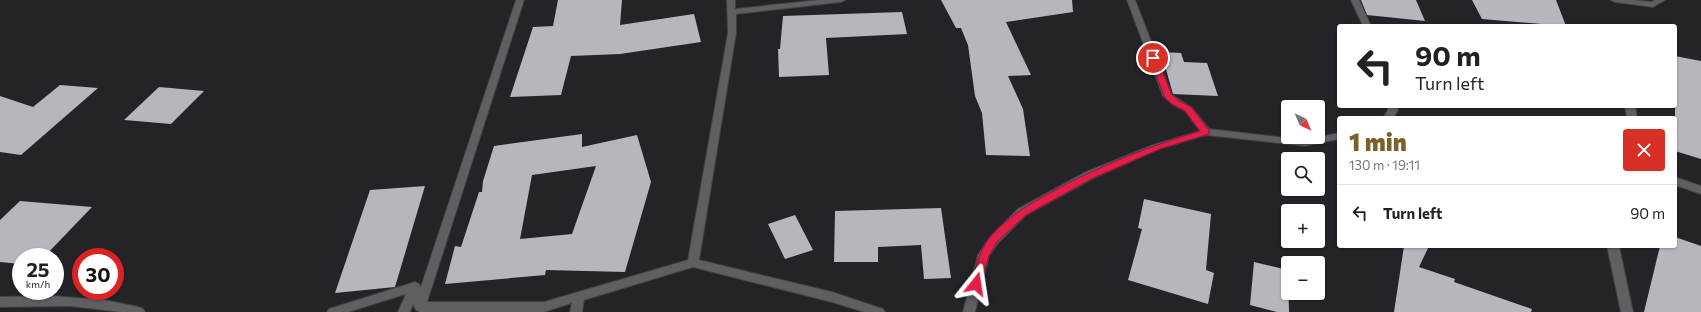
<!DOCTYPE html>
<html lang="en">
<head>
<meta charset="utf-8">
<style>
  :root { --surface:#fff; --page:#f6f6f6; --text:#222; --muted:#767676; --line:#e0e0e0; --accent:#7b602b }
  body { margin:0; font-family:Commissioner,sans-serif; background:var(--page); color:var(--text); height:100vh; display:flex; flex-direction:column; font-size:15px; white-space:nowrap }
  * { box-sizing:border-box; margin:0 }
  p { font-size:13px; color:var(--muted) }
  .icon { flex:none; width:22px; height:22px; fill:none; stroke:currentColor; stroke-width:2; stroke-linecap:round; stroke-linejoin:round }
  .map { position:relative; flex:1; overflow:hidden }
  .side { position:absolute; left:1337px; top:116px; width:340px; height:132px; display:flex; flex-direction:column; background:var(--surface); border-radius:4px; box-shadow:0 1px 3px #0004 }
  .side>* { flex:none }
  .top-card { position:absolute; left:1337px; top:24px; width:340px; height:84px; border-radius:4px; box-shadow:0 1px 3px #0004; background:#fff; color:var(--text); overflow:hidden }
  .needle { width:26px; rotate:136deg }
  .buttons { position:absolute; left:1281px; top:100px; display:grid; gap:8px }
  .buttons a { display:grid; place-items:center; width:44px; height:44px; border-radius:4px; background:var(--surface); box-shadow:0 1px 3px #0004; font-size:20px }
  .speed { position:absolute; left:12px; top:248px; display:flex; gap:8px; font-size:20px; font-weight:700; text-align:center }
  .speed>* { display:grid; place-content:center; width:52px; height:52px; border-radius:50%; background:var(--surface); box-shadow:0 1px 3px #0004; line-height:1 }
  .speed small { font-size:10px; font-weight:400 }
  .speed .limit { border:6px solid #d22; background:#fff; color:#111 }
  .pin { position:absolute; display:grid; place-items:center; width:34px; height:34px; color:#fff; margin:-17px; border:2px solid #fff; border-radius:50%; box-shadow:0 1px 4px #0007 }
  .me { position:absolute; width:44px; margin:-22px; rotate:15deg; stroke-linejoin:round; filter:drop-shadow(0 0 3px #0008) }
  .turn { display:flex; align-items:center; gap:14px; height:84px; padding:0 12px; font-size:18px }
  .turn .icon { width:52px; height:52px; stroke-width:2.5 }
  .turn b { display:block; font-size:28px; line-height:34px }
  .round { display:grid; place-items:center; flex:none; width:42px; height:42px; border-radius:4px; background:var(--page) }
  .summary { display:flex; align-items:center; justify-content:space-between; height:68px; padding:0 12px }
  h1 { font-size:24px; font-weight:800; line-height:30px; color:var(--accent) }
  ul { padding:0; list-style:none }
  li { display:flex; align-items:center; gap:12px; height:56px; padding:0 12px; border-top:1px solid var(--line) }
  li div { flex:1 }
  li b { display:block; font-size:15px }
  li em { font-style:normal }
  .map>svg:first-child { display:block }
</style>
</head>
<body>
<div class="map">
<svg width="1701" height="312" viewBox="0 0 1701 312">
  <rect width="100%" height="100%" fill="#242328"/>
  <path fill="#b6b6bc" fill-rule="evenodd" d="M558,0h64l-2,25 74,-11 7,28 -81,12 -49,2 -10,39 -51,2 23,-70 20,-1z
    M941,0h131l1,12 -67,10 25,53 -23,1 15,33 7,47 -44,-1 -4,-42 -7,-17 -7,-51 -7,-17h-5z
    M1361,0h55l9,21 -58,-6z
    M1472,0h84l10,26 -84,-7z
    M902,12l5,22 -81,4 3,37 -50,2 -1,-28h2l3,-33z
    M1161,52l20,1 3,9 23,1 11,33 -45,-2z
    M1675,56l26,5v98l-26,-8z
    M60,85l38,3 -77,67 -21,-3v-56l33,11z
    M159,87l45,4 -33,33 -47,-4z
    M582,134v13l55,-12 14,47 -26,90 -79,-2 -1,5 -100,9 10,-38 6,1 18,-55h3l1,-11 11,-35zM596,166l-24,68 -52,5 12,-64z
    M425,186l-30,101 -60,6 35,-103z
    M1144,199l67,15 -5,56 8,3 -6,31 -80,-24 14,-51 -4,-1z
    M20,201l72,6 -48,50h-23v7l-21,-2v-42z
    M941,208l10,70 -27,1 -3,-34 -43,2v15h-44l1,-51z
    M795,215l18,35 -28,9 -17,-35z
    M1675,237l26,9v66h-57l16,-66h15z
    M1404,246h25l-10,21 36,12 -1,3 78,27 -1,3h-137z
    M1254,262l34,8 1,42h-12l-27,-7z"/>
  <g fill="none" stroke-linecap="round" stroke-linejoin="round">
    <g stroke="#3f3f43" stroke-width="2">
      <path id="minor" d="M516,0h8l-97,302h117l144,-42 40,-227 -1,-33h8v9l84,-9h26l-4,2 -105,12v19l-37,227 133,32 51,17 2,3h-21l-32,-10 -139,-35 -109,33 -2,12h-12l2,-9 -28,9h-124l-4,-2 -3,-6 -3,8h-12l8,-18 -58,18h-21l2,-3 86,-27 4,2 2,3z
        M1127,0h8l37,95 19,12 18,22 96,11 34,-7v6l-34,7 -99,-11 -47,14 -65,29 -68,37 -28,28 -9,13 -14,56h-12l15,-57 12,-18 28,-28 68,-37 67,-27 47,-14 -15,-20 -13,-7 -9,-8z
        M1351,0h8l12,26h-8z
        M1611,0h23l18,2 3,-2h10l-12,7 -38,-5z
        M1387,106h10l1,4 -5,8h-10l5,-8z
        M1625,106h10l2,12h-10z
        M1675,177l26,9v8l-26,-9z
        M1607,246h12l14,66h-12z
        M53,296l51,4 35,7 4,2 2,3h-24l-51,-6 -70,1v-10z"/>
    </g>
    <use href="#minor" fill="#5e5e63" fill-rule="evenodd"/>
  </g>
  <path fill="#e11d48" stroke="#92132f" d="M1153,55l4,3 15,37 6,5 13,7 18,23v4l-49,15 -67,29 -67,37 -29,27 -8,14 -9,30h-7l-2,-2c5,-17 8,-34 20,-48 20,-22 40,-33 66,-47 47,-25 93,-43 143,-58l-15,-20 -13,-7 -7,-6 -16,-40z"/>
</svg>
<div class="buttons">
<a><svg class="needle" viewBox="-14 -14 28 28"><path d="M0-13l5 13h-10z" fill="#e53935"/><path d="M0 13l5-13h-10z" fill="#767676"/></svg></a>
<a><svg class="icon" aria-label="search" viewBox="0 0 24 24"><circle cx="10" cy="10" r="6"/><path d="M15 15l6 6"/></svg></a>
<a>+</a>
<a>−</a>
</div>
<div class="speed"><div>25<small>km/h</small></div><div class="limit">30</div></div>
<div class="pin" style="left:1153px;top:58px;background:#d93025"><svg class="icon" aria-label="arrive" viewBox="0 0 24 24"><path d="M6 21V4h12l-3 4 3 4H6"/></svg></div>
<svg class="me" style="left:976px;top:284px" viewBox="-20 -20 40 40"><path d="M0-17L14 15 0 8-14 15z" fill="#e11d48" stroke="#fff" stroke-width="4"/></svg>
<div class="top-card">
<div class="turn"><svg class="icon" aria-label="left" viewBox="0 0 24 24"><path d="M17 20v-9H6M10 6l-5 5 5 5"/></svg><div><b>90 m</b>Turn left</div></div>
</div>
<section class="side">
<div class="summary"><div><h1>1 min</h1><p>130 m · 19:11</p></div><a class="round" style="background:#d93025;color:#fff"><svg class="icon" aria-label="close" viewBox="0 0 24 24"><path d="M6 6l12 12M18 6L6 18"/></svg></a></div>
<ul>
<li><svg class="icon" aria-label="left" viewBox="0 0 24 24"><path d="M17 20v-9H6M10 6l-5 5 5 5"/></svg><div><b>Turn left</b></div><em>90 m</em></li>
</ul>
</section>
</div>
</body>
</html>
